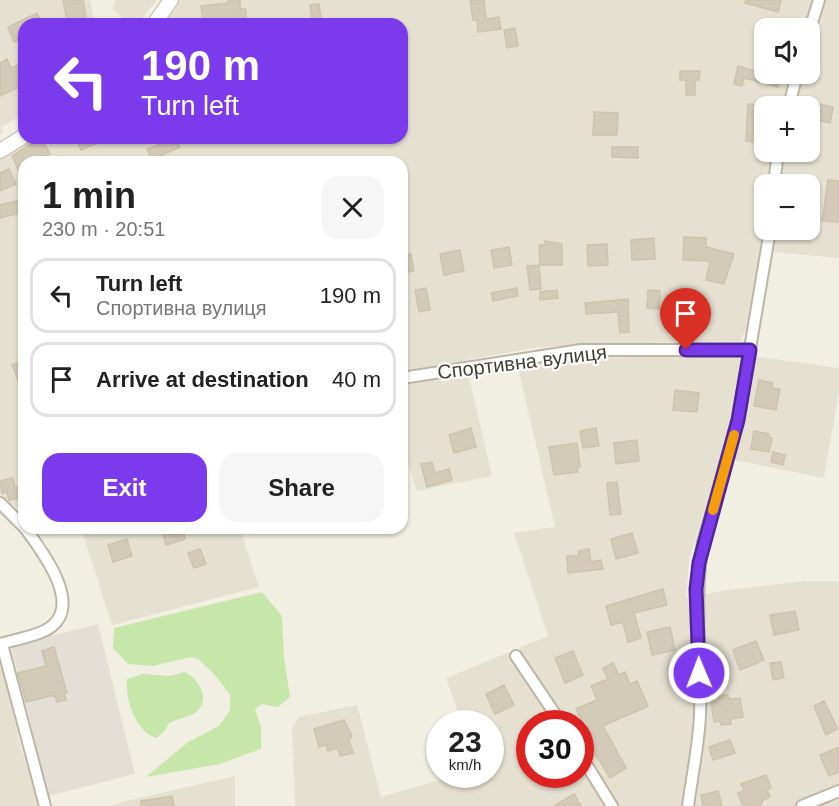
<!DOCTYPE html>
<html lang="en">
<head>
<meta charset="utf-8">
<style>
  :root { --surface:#fff; --page:#f6f6f6; --text:#222; --muted:#767676; --line:#e0e0e0; --accent:#7c3aed }
  body { margin:0; font-family:Arial,sans-serif; background:var(--page); color:var(--text); height:100vh; display:flex; flex-direction:column; font-size:22px; white-space:nowrap }
  * { box-sizing:border-box; margin:0 }
  p { font-size:20px; color:var(--muted) }
  .icon { flex:none; width:33px; height:33px; fill:none; stroke:currentColor; stroke-width:2; stroke-linecap:round; stroke-linejoin:round }
  .map { position:relative; flex:1; overflow:hidden }
  .drawer { position:absolute; left:18px; top:156px; width:390px; height:378px; display:flex; flex-direction:column; background:var(--surface); border-radius:18px; box-shadow:0 2px 4px #0004 }
  .drawer>* { flex:none }
  .banner { position:absolute; left:18px; top:18px; width:390px; height:126px; border-radius:18px; box-shadow:0 2px 4px #0004; background:#7c3aed; color:#fff; overflow:hidden }
  .fabs { position:absolute; left:754px; top:18px; display:grid; gap:12px }
  .fabs a { display:grid; place-items:center; width:66px; height:66px; border-radius:12px; background:var(--surface); box-shadow:0 2px 4px #0004; font-size:30px }
  .speed { position:absolute; left:426px; top:710px; display:flex; gap:12px; font-size:30px; font-weight:700; text-align:center }
  .speed>* { display:grid; place-content:center; width:78px; height:78px; border-radius:50%; background:var(--surface); box-shadow:0 2px 4px #0004; line-height:1 }
  .speed small { font-size:15px; font-weight:400 }
  .speed .limit { border:9px solid #d22; background:#fff; color:#111 }
  .pin { position:absolute; display:grid; place-items:center; width:51px; height:51px; color:#fff; margin:-62px -26px; border-radius:50% 50% 50% 0; rotate:-45deg; box-shadow:0 0 6px #0007 }
  .pin .icon { rotate:45deg }
  .me { position:absolute; width:66px; margin:-33px; rotate:359deg; stroke-linejoin:round; filter:drop-shadow(0 0 4px #0008) }
  .turn { display:flex; align-items:center; gap:21px; height:126px; padding:0 24px; font-size:27px }
  .turn .icon { width:78px; height:78px; stroke-width:2.5 }
  .turn b { display:block; font-size:42px; line-height:51px }
  .round { display:grid; place-items:center; flex:none; width:63px; height:63px; border-radius:18px; background:var(--page) }
  .summary { display:flex; align-items:center; justify-content:space-between; height:102px; padding:0 24px }
  h1 { font-size:36px; font-weight:800; line-height:45px }
  .cta { display:flex; gap:12px; margin-top:auto; padding:12px 24px }
  .cta a { flex:1; height:69px; border-radius:18px; background:var(--accent); color:#fff; font-size:24px; font-weight:800; line-height:69px; text-align:center }
  .cta a+a { background:var(--page); color:var(--text) }
  ul { padding:0; list-style:none }
  li { display:flex; align-items:center; gap:18px; height:75px; margin:0 12px 9px; padding:0 12px; border:3px solid var(--line); border-radius:18px }
  li div { flex:1 }
  li b { display:block; font-size:22px }
  li em { font-style:normal }
  .map>svg:first-child { display:block }
</style>
</head>
<body>
<div class="map">
<svg width="839" height="806" viewBox="0 0 839 806">
  <rect width="100%" height="100%" fill="#f1eee2"/>
  <path fill="#e5e0d0" fill-rule="evenodd" d="M0,0h90l5,24h-71v90l-23,13 2,6 -3,1z
    M115,0h42l-20,24h-7l-18,-15z
    M176,0h663v258l-77,-7 -13,73 -9,17 -149,3 -57,4 -69,12 27,116 -75,15 -15,-49v-280h-378v344l-8,2 -16,-13v-342l24,-15h378v-114h-243zM765,28h45v46h-45zM765,106h45v46h-45zM765,184h45v46h-45z
    M744,355l95,13v23l-15,87 -104,-21 -31,103 -3,38 42,-8 77,-9h34v225h-544l-3,-78 7,-11 58,-12 24,92 80,-23h29v-51h-28l-16,-45 102,-42 -34,-103 41,-6 -37,-160 76,-9zM530,723h50v51h-50z
    M81,528h159l19,59 -147,38z
    M0,653l21,96 20,57h-41z
    M235,776v30h-123l14,-5z"/>
  <path fill="#e3dfd7" d="M98,624l37,150 -86,22 -38,-150z"/>
  <path fill="#c7e7aa" d="M262,592l20,24 2,41 6,40 -12,10 -16,-3 -7,5 6,18v22l-41,15 -74,13 42,-35 31,-16 11,-16v-15l-15,-20 -17,-16 -7,-2 -39,9 -24,-2 -15,-16 1,-20z
    M185,672c13,6 27,28 11,40 -6,5 -19,7 -27,11l-6,10 -7,5c-20,-6 -31,-38 -29,-59l16,-5 27,2z"/>
  <path fill="#d3cab8" stroke="#cec3ab" stroke-width="1.5" d="M63,0h20l3,18 -19,3z
    M228,0h12v9h6v15h-10v-4h-19l1,4h-15l-2,-18 27,-3z
    M470,0h14l2,19 13,-2 2,12 -23,3 -1,-12h-4z
    M746,0h35l-3,12 -33,-9z
    M319,4l2,15 -9,1 -2,-15z
    M37,13l5,11h-18v13l-10,5 -6,-15z
    M515,28l3,18 -11,2 -3,-18z
    M7,59l4,9 9,-4 4,8v13l-24,11v-33z
    M738,66l27,8h17l-4,13 -34,-9 -2,8 -8,-2z
    M680,71h20l-1,9h-4v15h-9v-15h-6z
    M815,103l18,4 -3,16 -19,-5z
    M748,104l11,1v27l6,1v11l-19,-3z
    M594,112l24,1 -1,22h-24z
    M76,138h33l-28,12z
    M166,138h10l4,9 -20,9 2,6h-10l-5,-13 20,-7z
    M35,141l1,3 7,-3 7,13 -17,8h-9v21l-12,-27z
    M612,147h26v11l-26,-1z
    M9,169l7,15 -16,7v-18z
    M828,180l11,1v41l-17,-1z
    M24,199v13l-24,6v-13z
    M684,237l22,1v9l28,7 -10,30 -18,-4 4,-19 -27,-1z
    M654,238l1,21 -23,1 -1,-20z
    M545,241l17,3v21h-22l-1,-20h7z
    M607,244l1,21 -20,1 -1,-21z
    M509,247l3,18 -18,3 -3,-18z
    M460,250l4,21 -20,4 -4,-21z
    M411,254l3,17 -12,2v-17z
    M539,265l2,24 -11,1 -3,-24z
    M426,288l4,22 -11,2 -4,-22z
    M517,288l1,8 -25,5 -2,-8z
    M557,290l1,8 -18,2v-8z
    M648,290l12,1 -1,18 -12,-1z
    M628,299l1,33 -9,1 -2,-21 -32,2 -1,-11z
    M24,360v35l-12,-30z
    M759,380l14,3 -1,5 8,1 -4,21 -22,-4z
    M675,390l24,3 -2,19 -24,-2z
    M471,428l5,19 -22,6 -5,-18z
    M596,428l3,18 -16,2 -3,-17z
    M754,431l15,3 -1,3 4,1 -3,14 -18,-3z
    M637,440l2,21 -23,3 -2,-21z
    M577,443l3,24h-3l1,5 -24,3 -5,-28z
    M773,452l12,3 -2,10 -12,-3z
    M432,462l3,11 14,-4 3,11 -25,7 -6,-23z
    M13,478l2,10 9,-3v12l-15,3 -2,-8 -5,1 -2,-12z
    M617,482l4,32 -11,1 -3,-32z
    M161,528h21l3,11 -19,6z
    M632,533l6,20 -22,6 -5,-20z
    M127,539l5,17 -19,6 -5,-17z
    M200,549l6,15 -12,4 -6,-15z
    M589,549l2,13 10,-2 2,9 -35,4 -1,-17h12l-1,-5z
    M663,589l4,16 -33,8 7,25 -13,4 -5,-20 -12,3 -5,-19z
    M795,611l4,19 -25,5 -4,-20z
    M670,627l5,23 -23,5 -5,-23z
    M756,641l8,19 -24,10 -7,-20z
    M54,647l13,46 -3,1 2,6 -9,2 -2,-6h-5l-24,6 -8,-29 28,-7 -4,-15z
    M573,651l10,24 -18,8 -10,-25z
    M781,662l3,16 -11,2 -3,-17z
    M613,663l6,12 6,-3 5,12 7,-3 11,25 -45,20 23,42 -16,10 -24,-39 3,-2 -13,-28 21,-9 -6,-14 17,-7 -5,-11z
    M504,685l10,20 -19,9 -9,-20z
    M728,695l1,4 11,-1 3,19 -13,2 1,5 -10,1 -1,-4 -6,1 -3,-21 7,-1 -1,-4z
    M824,701l14,28 -12,6 -12,-29z
    M344,720l8,16 -3,4 4,13 -13,3 -3,-8 -9,3 -2,-6 -7,2 -5,-18z
    M730,740l5,13 -22,7 -4,-13z
    M839,747v25l-10,4 -9,-21z
    M766,775l5,13 -4,1 3,8 -7,3 -3,6h-17l-5,-13 6,-2 -3,-7z
    M718,791l4,15h-19l-2,-11z
    M574,794l7,12h-27z
    M172,796l2,10h-33v-5z"/>
  <g fill="none" stroke-linecap="round" stroke-linejoin="round">
    <g stroke="#bdb6a5" stroke-width="14">
      <path id="minor" d="M810,29l9,-29
        M789,106l8,-32
        M774,184l4,-32
        M402,378l179,-28h169
        M0,503l24,24
        M0,644c14,-4 31,-7 44,-13 44,-21 -2,-80 -19,-103
        M2,644l43,162
        M516,656l45,67
        M580,754l32,52
        M688,806c4,-30 11,-62 12,-92 2,-58 -7,-114 3,-172l35,-122 32,-190
        M802,806l37,-15"/>
    </g>
    <g stroke="#bdb6a5" stroke-width="16">
      <path id="tertiary" d="M154,24l17,-24
        M0,151l24,-15"/>
    </g>
    <use href="#minor" stroke="#fff" stroke-width="10"/>
    <use href="#tertiary" stroke="#fff" stroke-width="14"/>
  </g>
  <g fill="none" stroke-linecap="round" stroke-linejoin="round">
    <g stroke="#51269a" stroke-width="15">
      <path id="route" d="M686,350h64l-12,70 -39,143 -3,26 3,84"/>
    </g>
    <use href="#route" stroke="#7c3aed" stroke-width="10"/>
    <path stroke="#f59e0b" stroke-width="10" d="M713,510l21,-75"/>
  </g>
  <g text-anchor="middle" stroke-width="4.5" stroke-linejoin="round" paint-order="stroke">
    <g font-size="20" fill="#433e33" stroke="#fff">
      <text transform="translate(522 362) rotate(-7)" y="7">Спортивна вулиця</text>
    </g>
  </g>
</svg>
<div class="fabs">
<a><svg class="icon" aria-label="sound" viewBox="0 0 24 24"><path d="M4 9h4l5-4v14l-5-4H4zM17 9q2 3 0 6"/></svg></a>
<a>+</a>
<a>−</a>
</div>
<div class="speed"><div>23<small>km/h</small></div><div class="limit">30</div></div>
<div class="pin" style="left:686px;top:350px;background:#d93025"><svg class="icon" aria-label="arrive" viewBox="0 0 24 24"><path d="M6 21V4h12l-3 4 3 4H6"/></svg></div>
<svg class="me" style="left:699px;top:673px" viewBox="-20 -20 40 40"><circle r="17" fill="#7c3aed" stroke="#fff" stroke-width="3"/><path d="M0-11L8 9 0 5-8 9z" fill="#fff"/></svg>
<div class="banner">
<div class="turn"><svg class="icon" aria-label="left" viewBox="0 0 24 24"><path d="M17 20v-9H6M10 6l-5 5 5 5"/></svg><div><b>190 m</b>Turn left</div></div>
</div>
<section class="drawer">
<div class="summary"><div><h1>1 min</h1><p>230 m · 20:51</p></div><a class="round"><svg class="icon" aria-label="close" viewBox="0 0 24 24"><path d="M6 6l12 12M18 6L6 18"/></svg></a></div>
<ul>
<li><svg class="icon" aria-label="left" viewBox="0 0 24 24"><path d="M17 20v-9H6M10 6l-5 5 5 5"/></svg><div><b>Turn left</b><p>Спортивна вулиця</p></div><em>190 m</em></li>
<li><svg class="icon" aria-label="arrive" viewBox="0 0 24 24"><path d="M6 21V4h12l-3 4 3 4H6"/></svg><div><b>Arrive at destination</b></div><em>40 m</em></li>
</ul>
<div class="cta"><a>Exit</a><a>Share</a></div>
</section>
</div>
</body>
</html>
